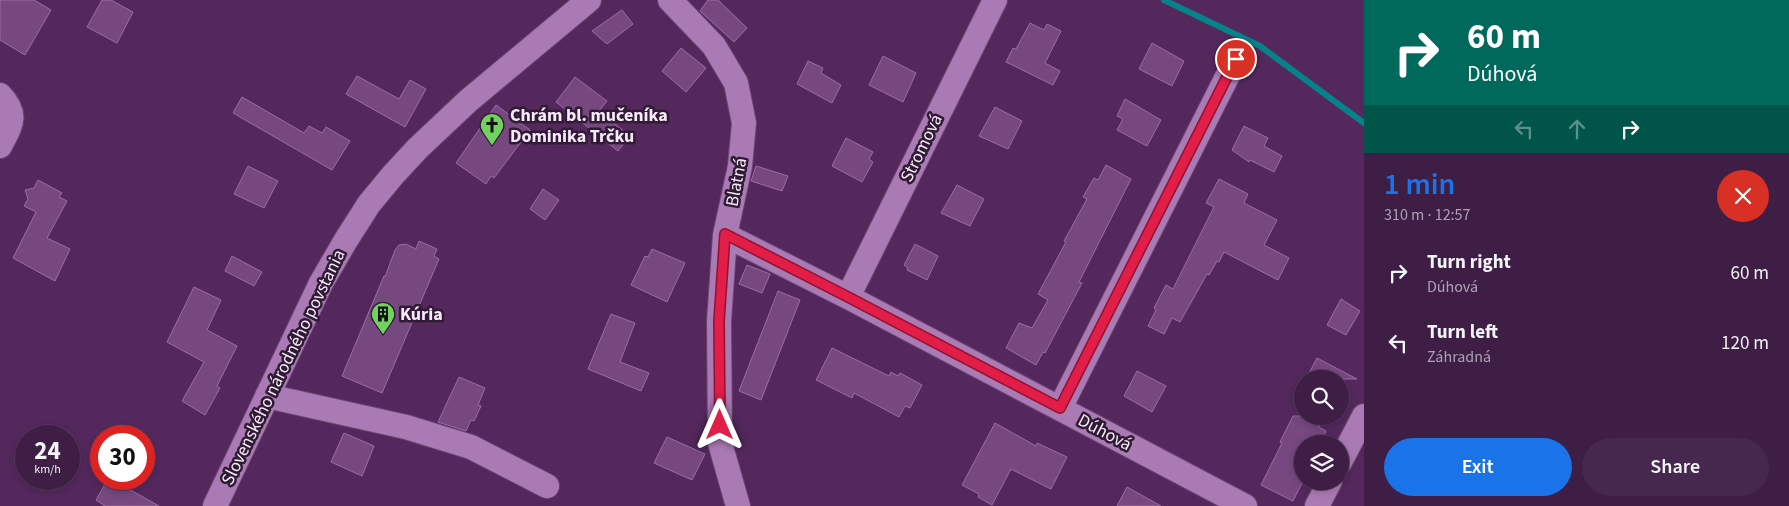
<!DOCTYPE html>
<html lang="en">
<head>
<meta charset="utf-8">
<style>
  :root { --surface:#3f1e46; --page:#46274d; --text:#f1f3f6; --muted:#ada2b3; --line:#583c5f; --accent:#1a73e8 }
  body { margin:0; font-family:"Source Sans 3",sans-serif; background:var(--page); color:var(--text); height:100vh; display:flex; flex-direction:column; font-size:19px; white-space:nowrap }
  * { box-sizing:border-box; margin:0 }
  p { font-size:16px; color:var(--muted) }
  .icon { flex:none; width:28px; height:28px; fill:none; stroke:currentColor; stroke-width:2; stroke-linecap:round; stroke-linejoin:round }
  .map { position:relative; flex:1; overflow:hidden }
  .panel { display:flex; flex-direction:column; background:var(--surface); width:425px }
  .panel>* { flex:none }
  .guide { background:#00695c; color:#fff; overflow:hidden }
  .buttons { position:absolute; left:1294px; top:370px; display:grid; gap:10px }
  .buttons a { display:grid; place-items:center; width:55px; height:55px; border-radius:50%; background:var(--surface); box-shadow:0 2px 8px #0003,0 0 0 1px var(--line); font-size:25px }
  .speed { position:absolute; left:15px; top:425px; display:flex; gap:10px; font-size:25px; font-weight:700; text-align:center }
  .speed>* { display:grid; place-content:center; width:65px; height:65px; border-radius:50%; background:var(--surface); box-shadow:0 2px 8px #0003,0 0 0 1px var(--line); line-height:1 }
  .speed small { font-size:12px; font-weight:400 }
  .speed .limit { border:8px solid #d22; background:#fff; color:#111 }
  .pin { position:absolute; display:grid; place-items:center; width:42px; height:42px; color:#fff; margin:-21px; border:2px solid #fff; border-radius:50%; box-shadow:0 1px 5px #0007 }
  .me { position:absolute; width:55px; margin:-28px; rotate:0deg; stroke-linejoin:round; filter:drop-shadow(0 0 4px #0008) }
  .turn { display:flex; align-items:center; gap:18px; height:105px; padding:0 20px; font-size:22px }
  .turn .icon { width:65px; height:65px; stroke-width:2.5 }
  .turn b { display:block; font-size:35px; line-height:42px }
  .lanes { display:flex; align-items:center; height:48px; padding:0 20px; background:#0003; justify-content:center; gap:25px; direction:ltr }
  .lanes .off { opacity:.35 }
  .round { display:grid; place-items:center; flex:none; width:52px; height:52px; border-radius:26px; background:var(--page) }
  .headline { display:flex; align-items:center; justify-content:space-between; height:85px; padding:0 20px }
  h1 { font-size:30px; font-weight:600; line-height:38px; color:var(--accent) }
  .primary-button { display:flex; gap:10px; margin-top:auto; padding:10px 20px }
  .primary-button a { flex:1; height:58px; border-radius:30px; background:var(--accent); color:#fff; font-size:20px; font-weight:600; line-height:58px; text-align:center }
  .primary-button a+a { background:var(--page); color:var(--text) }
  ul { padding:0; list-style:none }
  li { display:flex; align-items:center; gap:15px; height:70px; padding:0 20px }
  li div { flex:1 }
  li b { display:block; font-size:19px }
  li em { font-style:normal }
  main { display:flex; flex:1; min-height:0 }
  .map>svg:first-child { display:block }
</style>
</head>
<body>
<main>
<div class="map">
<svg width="1364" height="506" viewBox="0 0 1364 506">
  <rect width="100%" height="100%" fill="#54285d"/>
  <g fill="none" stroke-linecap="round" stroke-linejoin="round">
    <path stroke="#058389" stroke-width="6" d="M1164,0l96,46 104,77"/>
  </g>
  <path fill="#76487f" stroke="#9c6ca6" d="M0,0h34l17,10 -26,45 -25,-15z
    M102,0h9l22,12 -16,31 -30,-16z
    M708,0h10l29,28 -13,14 -34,-31z
    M622,10l11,14 -26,20 -15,-13z
    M1030,23l14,7 3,-6 14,7 -16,32 15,8 -7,14 -47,-23 7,-14 3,1z
    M1152,43l32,18 -12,25 -33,-17z
    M681,48l25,20 -20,24 -24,-21z
    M883,56l33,17 -13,29 -34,-17z
    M808,61l15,7 -2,5 20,12 -9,18 -35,-19z
    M357,76l42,23 11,-19 16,9 -21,38 -59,-33z
    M575,77l32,24 -8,10 31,25 -12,15 -62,-49z
    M242,97l62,36 5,-7 13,7 4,-6 24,14 -18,29 -99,-57z
    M1125,99l36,21 -14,26 -30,-16 6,-11 -6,-3z
    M496,105l34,25 -36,48 -3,-2 -5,8 -30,-21z
    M995,107l27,14 -14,28 -29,-13z
    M1244,126l24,12 -4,8 18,10 -8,16 -24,-12 -1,2 -17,-12z
    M846,138l27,14 -4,7 4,3 -11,20 -30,-16z
    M1106,165l25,14 -52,103 3,1 -37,70 -2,-1 -7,13 -30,-17 13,-25 13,5 16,-28 -10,-6 28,-52 -2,-1 23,-42 -4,-2 11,-19 4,2z
    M248,166l30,15 -14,27 -30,-14z
    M756,166l32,10 -6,15 -31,-10z
    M1219,179l29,15 -4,9 33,17 -13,25 25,13 -11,22 -54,-28 -5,10 -2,-1 -8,14 -2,-1 -27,48 -8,-4 -8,16 -16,-8 8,-16 -2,-2 12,-23 7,4 41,-82 -8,-4z
    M38,180l24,13 -3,4 8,4 -20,37 23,11 -15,32 -42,-23 23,-46 -12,-6 4,-7 -3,-9 9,-2z
    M957,185l27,14 -14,27 -29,-13z
    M543,189l16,11 -14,20 -15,-11z
    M419,241l18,8 -3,7 5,3 -57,134 -40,-17 42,-100 1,1 10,-27 4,-5 7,-1 10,5z
    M915,244l23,12 -11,24 -20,-10 1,-2 -4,-3z
    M652,249l33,14 -18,39 -36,-17 14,-29 3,1z
    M232,256l30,16 -8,14 -29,-15z
    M747,265l23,9 -8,19 -23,-9z
    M194,287l27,13 -14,30 30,16 -20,40 3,2 -15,27 -23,-14 22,-39 -37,-20z
    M778,291l22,9 -39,100 -22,-9z
    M1341,299l19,12 -14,24 -19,-10z
    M611,314l24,9 -15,39 29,11 -8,18 -53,-22z
    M832,348l57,28 2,-4 7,4 2,-3 22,12 -12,23 -5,-2 -6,11 -45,-24 -2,5 -36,-18z
    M1317,358l40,21h-51z
    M1137,371l29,15 -14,26 -28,-16z
    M459,377l26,11 -7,17 3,1 -7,15 -3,-1 -5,11 -28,-9z
    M1293,416h17l11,6 -2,5 7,4 -6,13h-18v39l-9,18 -32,-16 21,-42 -2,-1z
    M995,423l41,23 1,-3 30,14 -16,32 -40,-20 -19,36 -14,-8 1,-3 -17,-9z
    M344,433l30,13 -12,30 -31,-14z
    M667,437l38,17 -13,26 -38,-17z
    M108,479h3l48,27h-54l-9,-6z
    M1127,487l34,19h-44z"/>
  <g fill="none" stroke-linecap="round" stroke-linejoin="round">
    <g stroke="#6a4572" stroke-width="26">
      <path id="minor" d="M670,0l44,46 22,37 8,40 -4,43 -15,69 -6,86 1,122 18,63
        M0,95c19,20 11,30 0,51
        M725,235l123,62 397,209
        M848,297l147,-297
        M267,396l139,31 65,20 76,39
        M1060,408l176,-349
        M1340,462l24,-46
        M215,506l106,-223 25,-43 23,-36 24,-29 25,-27 50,-47 121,-101
        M1317,506l13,-25"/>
    </g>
    <use href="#minor" stroke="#aa7ab4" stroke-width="24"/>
  </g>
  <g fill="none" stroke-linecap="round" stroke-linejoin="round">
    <g stroke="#92132f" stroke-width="12">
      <path id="route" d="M720,425l-1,-104 6,-87 123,63 212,111 176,-349"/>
    </g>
    <use href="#route" stroke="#e11d48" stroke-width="9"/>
  </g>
  <defs>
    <g id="church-pin" transform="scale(1.25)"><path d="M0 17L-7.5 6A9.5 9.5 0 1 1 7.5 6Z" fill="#71d35e" stroke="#2f1b33"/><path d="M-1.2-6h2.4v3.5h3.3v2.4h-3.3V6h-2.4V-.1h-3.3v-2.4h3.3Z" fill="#111"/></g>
    <g id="building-pin" transform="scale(1.25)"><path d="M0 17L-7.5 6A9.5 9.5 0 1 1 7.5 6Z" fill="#71d35e" stroke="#2f1b33"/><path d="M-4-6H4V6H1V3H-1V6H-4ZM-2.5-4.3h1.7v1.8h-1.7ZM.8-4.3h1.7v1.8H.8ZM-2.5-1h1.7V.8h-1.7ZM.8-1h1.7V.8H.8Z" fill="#111"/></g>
  </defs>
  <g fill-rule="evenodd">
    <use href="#church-pin" x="492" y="125"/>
    <use href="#building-pin" x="383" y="314"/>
  </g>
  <g text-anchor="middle" stroke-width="5" stroke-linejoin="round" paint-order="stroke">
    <g font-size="18" font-weight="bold" fill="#f9e9fc" stroke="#2f1b33" text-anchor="start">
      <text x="510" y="121">Chrám bl. mučeníka<tspan x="510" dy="21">Dominika Trčku</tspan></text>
      <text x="400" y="320">Kúria</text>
    </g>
    <g font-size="18" fill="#f9e9fc" stroke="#2f1b33">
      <text transform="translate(921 148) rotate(-64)" y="6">Stromová</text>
      <text transform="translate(736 182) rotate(-79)" y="6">Blatná</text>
      <text transform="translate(283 367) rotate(-64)" y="6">Slovenského národného povstania</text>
      <text transform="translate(1105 432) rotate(28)" y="6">Dúhová</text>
    </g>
  </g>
</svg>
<div class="buttons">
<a><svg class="icon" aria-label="search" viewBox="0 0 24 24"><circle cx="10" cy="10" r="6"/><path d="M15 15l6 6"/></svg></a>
<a><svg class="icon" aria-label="layers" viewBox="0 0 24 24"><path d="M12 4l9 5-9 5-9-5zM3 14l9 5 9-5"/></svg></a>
</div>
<div class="speed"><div>24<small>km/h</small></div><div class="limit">30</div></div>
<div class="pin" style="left:1236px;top:59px;background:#d93025"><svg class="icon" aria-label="arrive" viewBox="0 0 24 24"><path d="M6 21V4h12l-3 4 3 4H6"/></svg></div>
<svg class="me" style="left:720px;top:425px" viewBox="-20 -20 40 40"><path d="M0-17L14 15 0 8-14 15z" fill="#e11d48" stroke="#fff" stroke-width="4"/></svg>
</div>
<section class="panel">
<div class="guide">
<div class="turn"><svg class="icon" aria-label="right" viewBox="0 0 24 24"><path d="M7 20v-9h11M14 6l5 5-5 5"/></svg><div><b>60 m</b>Dúhová</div></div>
<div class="lanes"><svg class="icon off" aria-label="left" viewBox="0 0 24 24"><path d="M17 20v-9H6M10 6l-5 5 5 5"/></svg><svg class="icon off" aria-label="ahead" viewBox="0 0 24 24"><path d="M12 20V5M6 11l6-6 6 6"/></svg><svg class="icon" aria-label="right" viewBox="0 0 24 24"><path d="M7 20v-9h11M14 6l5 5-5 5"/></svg></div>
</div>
<div class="headline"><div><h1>1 min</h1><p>310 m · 12:57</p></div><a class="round" style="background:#d93025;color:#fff"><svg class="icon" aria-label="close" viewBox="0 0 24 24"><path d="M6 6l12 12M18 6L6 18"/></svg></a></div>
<ul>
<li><svg class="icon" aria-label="right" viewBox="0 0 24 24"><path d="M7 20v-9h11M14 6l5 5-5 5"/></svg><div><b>Turn right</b><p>Dúhová</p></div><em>60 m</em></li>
<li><svg class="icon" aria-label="left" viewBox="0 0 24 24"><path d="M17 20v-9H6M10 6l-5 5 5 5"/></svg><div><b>Turn left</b><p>Záhradná</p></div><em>120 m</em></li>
</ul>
<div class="primary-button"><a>Exit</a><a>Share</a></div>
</section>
</main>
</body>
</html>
